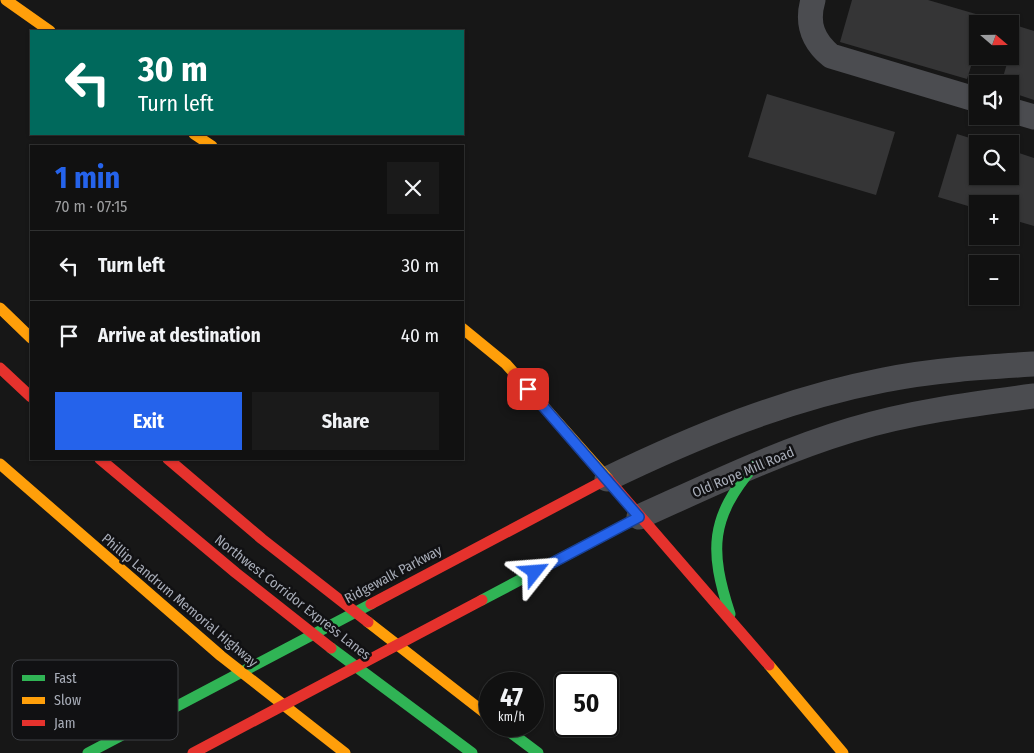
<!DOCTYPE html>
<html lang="en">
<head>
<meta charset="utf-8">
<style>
  :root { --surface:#111; --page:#1a1a1a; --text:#f1f3f6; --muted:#9c9d9f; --line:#303131; --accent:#2563eb }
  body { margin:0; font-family:"Fira Sans Condensed",sans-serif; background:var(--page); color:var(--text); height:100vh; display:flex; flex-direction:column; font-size:19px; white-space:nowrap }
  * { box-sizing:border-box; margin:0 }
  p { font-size:16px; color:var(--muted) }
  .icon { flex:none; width:28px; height:28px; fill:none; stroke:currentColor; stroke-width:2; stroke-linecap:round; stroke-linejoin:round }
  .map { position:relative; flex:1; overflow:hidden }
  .details { position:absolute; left:30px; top:145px; width:434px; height:315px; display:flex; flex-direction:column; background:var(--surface); border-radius:0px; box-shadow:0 1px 4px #0004,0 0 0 1px var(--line) }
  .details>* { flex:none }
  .banner { position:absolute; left:30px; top:30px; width:434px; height:105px; border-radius:0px; box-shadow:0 1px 4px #0004,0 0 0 1px var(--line); background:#00695c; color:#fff; overflow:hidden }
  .needle { width:32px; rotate:110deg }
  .controls { position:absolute; left:969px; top:15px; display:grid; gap:10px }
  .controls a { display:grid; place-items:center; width:50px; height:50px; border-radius:0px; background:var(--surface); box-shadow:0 1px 4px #0004,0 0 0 1px var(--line); font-size:25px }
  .speed { position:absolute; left:479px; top:672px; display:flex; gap:10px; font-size:25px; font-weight:700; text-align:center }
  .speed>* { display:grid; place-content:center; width:65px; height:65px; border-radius:50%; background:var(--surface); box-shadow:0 1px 4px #0004,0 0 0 1px var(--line); line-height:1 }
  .speed small { font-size:12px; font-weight:400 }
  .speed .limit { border:2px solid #111; border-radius:8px; background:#fff; color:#111 }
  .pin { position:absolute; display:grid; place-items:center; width:42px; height:42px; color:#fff; margin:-21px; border-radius:10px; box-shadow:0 2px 8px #0006 }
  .me { position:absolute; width:55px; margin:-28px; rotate:62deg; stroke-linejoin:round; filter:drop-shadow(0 0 4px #0008) }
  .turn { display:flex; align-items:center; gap:18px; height:105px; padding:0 25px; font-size:22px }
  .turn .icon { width:65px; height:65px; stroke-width:2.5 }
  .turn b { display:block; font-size:35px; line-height:42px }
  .round { display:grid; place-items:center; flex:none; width:52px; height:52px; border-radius:0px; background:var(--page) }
  .overview { display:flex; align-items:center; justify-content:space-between; height:85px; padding:0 25px }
  h1 { font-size:30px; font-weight:700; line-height:38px; color:var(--accent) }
  .primary-button { display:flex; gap:10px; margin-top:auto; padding:10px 25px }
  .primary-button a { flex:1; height:58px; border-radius:0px; background:var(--accent); color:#fff; font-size:20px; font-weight:700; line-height:58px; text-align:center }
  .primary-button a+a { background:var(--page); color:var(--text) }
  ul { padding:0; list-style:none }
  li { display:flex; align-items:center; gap:15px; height:70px; padding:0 25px; border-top:1px solid var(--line) }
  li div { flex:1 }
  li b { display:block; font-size:19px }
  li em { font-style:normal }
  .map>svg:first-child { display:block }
</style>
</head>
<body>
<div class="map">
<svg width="1034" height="753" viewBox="0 0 1034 753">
  <rect width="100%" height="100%" fill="#171717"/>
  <path fill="#353536" d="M852,0h76l58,17 -2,7h-6v20l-11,35 -127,-37z
    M1018,26l16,5v69l-24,-8v-8h-9z
    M767,94l128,38 -19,63 -128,-38z
    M957,134l29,9 -8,1v32h32v-26l24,8v68l-24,-7v-15h-32v5l-40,-12z"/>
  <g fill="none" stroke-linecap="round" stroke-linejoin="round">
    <path stroke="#4b4c50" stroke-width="25" d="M813,0c-7,24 0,41 18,56l147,44
      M1010,110l24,7
      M607,479c89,-43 179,-80 277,-99 49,-10 100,-13 150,-16
      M639,517c69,-31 139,-65 212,-87 59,-18 121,-26 183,-34"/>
    <path stroke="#30b455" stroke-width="11" d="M482,600l157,-83
      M730,614c-21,-64 -20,-96 24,-148
      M331,648l141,105
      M502,726l36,27
      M88,753l283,-149"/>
    <path stroke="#ff9f0a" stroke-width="11" d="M6,0l44,31
      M194,134l18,12
      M0,308l31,30
      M462,328l44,36 102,115
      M0,464l221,192 124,97
      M368,622l122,95
      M769,665l74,88"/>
    <path stroke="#e5322d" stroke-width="11" d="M0,368l31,29
      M100,459l136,114 95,75
      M168,459l94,80 106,83
      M608,479l161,186
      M371,604l236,-125
      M193,753l289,-153"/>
  </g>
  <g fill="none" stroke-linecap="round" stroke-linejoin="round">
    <g stroke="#184099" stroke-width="12">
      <path id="route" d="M528,389l111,128 -104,55"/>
    </g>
    <use href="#route" stroke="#2563eb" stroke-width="9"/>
  </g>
  <g text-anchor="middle" stroke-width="5" stroke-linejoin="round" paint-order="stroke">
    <g font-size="14" fill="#a8adb8" stroke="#111113">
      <text transform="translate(743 472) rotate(-23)" y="5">Old Rope Mill Road</text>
      <text transform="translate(393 574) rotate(-28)" y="5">Ridgewalk Parkway</text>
      <text transform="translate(293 597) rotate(38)" y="5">Northwest Corridor Express Lanes</text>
      <text transform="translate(180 600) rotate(40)" y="5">Phillip Landrum Memorial Highway</text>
    </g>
  </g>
  <rect x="12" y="660" width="166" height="80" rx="8" fill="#111113" stroke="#3e4045" stroke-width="1"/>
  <rect x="22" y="675" width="23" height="6" fill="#30b455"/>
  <rect x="22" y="697" width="23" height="7" fill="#ff9f0a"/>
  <rect x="22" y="720" width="23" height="6" fill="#e5322d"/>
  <g font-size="14" fill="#a8adb8">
    <text x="54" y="683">Fast</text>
    <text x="54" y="705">Slow</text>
    <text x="54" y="728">Jam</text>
  </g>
</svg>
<div class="controls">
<a><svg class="needle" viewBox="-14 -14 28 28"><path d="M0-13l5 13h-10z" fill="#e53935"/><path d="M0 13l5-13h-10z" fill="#9c9d9f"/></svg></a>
<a><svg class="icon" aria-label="sound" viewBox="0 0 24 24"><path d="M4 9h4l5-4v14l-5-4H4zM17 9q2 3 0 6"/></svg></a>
<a><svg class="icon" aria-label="search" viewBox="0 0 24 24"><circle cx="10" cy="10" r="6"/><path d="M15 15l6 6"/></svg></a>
<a>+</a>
<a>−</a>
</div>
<div class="speed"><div>47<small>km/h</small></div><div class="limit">50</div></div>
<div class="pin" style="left:528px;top:389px;background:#d93025"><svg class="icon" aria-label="arrive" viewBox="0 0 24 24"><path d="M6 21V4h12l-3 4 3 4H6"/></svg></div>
<svg class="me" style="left:535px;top:572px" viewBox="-20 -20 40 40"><path d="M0-17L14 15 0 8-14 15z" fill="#2563eb" stroke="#fff" stroke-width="4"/></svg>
<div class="banner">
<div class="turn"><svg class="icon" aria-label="left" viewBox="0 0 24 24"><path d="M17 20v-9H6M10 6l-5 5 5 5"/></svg><div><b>30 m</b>Turn left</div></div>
</div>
<section class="details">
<div class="overview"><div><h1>1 min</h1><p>70 m · 07:15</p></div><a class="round"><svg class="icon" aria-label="close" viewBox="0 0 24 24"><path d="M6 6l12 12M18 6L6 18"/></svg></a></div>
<ul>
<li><svg class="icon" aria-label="left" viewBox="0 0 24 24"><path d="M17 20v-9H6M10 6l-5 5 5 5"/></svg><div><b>Turn left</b></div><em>30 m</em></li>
<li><svg class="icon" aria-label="arrive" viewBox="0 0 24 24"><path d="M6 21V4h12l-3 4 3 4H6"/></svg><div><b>Arrive at destination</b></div><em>40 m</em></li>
</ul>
<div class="primary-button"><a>Exit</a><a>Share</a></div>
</section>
</div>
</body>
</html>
